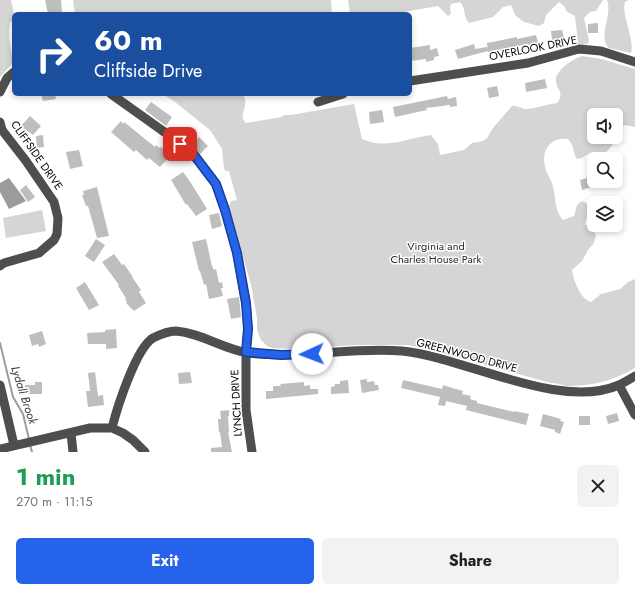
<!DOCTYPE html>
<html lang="en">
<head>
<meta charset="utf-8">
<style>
  :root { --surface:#fff; --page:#f2f2f2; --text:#202124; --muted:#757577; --accent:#2563eb }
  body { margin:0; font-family:Jost,sans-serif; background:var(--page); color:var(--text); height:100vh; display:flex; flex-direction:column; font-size:15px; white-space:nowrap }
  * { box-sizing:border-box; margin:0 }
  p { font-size:13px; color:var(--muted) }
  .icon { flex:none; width:22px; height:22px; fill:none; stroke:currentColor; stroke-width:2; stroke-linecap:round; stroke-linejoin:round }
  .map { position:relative; height:452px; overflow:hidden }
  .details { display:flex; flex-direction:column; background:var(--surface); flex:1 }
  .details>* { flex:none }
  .top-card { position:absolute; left:12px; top:12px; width:400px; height:84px; border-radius:6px; box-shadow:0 2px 6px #0003; background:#1a4fa0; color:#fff; overflow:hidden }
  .controls { position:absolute; left:587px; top:108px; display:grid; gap:8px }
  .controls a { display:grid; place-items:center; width:36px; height:36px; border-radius:6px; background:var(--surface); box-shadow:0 2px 6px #0003; font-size:20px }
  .pin { position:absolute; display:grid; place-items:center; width:34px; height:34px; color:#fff; margin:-17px; border-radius:8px; box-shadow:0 2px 6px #0006 }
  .me { position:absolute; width:44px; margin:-22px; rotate:268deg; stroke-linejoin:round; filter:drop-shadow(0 0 3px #0008) }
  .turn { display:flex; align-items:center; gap:14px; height:84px; padding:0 16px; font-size:18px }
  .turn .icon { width:52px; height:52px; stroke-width:2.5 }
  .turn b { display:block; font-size:28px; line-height:34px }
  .round { display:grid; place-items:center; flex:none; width:42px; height:42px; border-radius:6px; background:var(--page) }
  .overview { display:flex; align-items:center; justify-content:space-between; height:68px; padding:0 16px }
  h1 { font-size:24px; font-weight:700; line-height:30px; color:#1e9e55 }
  .primary-button { display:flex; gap:8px; margin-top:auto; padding:8px 16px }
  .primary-button a { flex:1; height:46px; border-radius:6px; background:var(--accent); color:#fff; font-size:16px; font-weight:700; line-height:46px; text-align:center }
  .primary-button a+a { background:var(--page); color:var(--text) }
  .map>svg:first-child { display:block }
</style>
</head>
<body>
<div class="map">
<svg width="635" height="452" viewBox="0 0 635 452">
  <rect width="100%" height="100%" fill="#fff"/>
  <path fill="#d5d5d5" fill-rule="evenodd" d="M0,0h11l3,14 -1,7 -3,2 -1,13 4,27 -13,14z
    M73,0h258l1,14h-257z
    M348,0h255l-7,11 -6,1 -6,6 5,23 -1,3 -9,1 -1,-2 -3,-27 -9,-5 -1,-4 -6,-5 -13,13 -2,8 -5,3 -15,-4 -9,-7 -4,-10 -8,2 -10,10 -24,6c-6,-6 -3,-15 -9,-21l-9,2 -1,4 1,6 -3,2 -10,-10 -46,8h-42z
    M607,0h22l-4,2c-4,13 10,37 6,51l-22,-5c-12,-11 4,-33 -2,-48z
    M582,56l19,3 34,10v58l-11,-2 -8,16 -16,18h-3c-12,-10 -8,-1 -20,0 -5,-7 -1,-11 -9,-20 -20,-2 -28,14 -22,31 2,6 6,11 7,17 3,11 1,23 10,33l11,-4c3,-6 0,-11 8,-15l9,5 -6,18 8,7 3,4 -2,8 -6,7 -6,11 -10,9c2,11 8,29 19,32l10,-8 19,-5 8,-7 7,-3v89c-23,13 -42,18 -69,18 -5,-1 -9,-3 -15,-3l-120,-33 -23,-5h-52l-63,4 -21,-1 -5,-2 -6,-6 -4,-10v-12l-6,-33 -22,-79 2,-5 6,-1 -8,-29h-3l-2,-2 -2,-20 -12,-19 -35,-28 -12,-8h80c1,3 3,7 2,10 0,7 -6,13 1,19l35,-6 4,-2h6l63,-11 8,35c23,11 46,-1 69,-4l7,9 2,11 24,-5 8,-7 11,-2 4,-3 6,-10 19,-22c6,-1 10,4 16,3 10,-1 19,-5 29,-6 8,-10 0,-13 -1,-21 -2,-11 17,-23 26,-26zM594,115h22v22h-22z
    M42,210l4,21 -40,7 -3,-20z"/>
  <path fill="#9c9c9c" d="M9,178l17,23 -17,8 -9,-17v-9z"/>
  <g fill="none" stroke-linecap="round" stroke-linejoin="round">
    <path stroke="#9c9c9c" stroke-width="2" d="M0,343l13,54 10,17 6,25
      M30,445l2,7"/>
  </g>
  <path fill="#bebebe" d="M45,0h16l1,14h-14z
    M598,23v10h-10v-9z
    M562,30l2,8 -12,2 -1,-9z
    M536,35l2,8 -10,2 -1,-1 -39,8 -1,-9 30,-6v2z
    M474,44l1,5 12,-2 1,4 -30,8 -3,-9z
    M430,45v5l7,-2 2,8 -5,1v3l-8,2v-3l-16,2v-13z
    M545,79l2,9 -21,4 -1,-9z
    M497,86l2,10 -10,2 -2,-10z
    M41,94h14l1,5 -13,2z
    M447,96l1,3 8,-2 1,9 -7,1v-2l-24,3 1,2 -32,7 -2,-10z
    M151,102l21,15 -6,9 -21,-16z
    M382,110l2,12 -14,2 -1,-12z
    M30,116l11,10 -8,9 -12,-9z
    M121,121l2,3 1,-2 31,25 1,-2 4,3 1,-1 5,4 -1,1 5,4 -10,11 -11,-9 -2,2 -11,-10 -2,2 -23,-20z
    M43,135l1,12 -7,1 -1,-12z
    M199,137l9,9 -8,8 -8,-10z
    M79,150l4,16 -13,3 -4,-17z
    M183,172l8,11 16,26 -11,7 -9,-12 -1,1 -15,-25z
    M594,176v5h1l2,4 -15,5 -2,-10z
    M26,185l9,12 -7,5 -8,-12z
    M97,187l12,49 -12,2 -9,-32h-2l-4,-11h2l-1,-4z
    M219,213l3,13 -10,3 -3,-14z
    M96,239l9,6 -11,17 -9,-6z
    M206,239l6,27 2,4 2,-1 3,14 3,-1 1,6h-2l2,8 -14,3 -3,-15 -2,1 -4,-14h-1l-7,-29z
    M114,254l8,11 2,-1 9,13h-1l9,13 -2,2 7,11 -12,8 -8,-8 1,-1 -2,-3 1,-1 -8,-12 1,-1 -17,-23z
    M85,282l14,23 -10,5 -13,-22z
    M239,297l2,20 -10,2 -4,-20z
    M116,329l1,19 -11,1v-5h-18l-1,-11 18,-1v-2z
    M42,331l4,13 -7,3 -1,-3 -6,2 -3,-11z
    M95,372l3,24 5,-1 1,10 -16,2 -2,-16h4l-2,-18z
    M190,372l2,11 -13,1 -1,-11z
    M367,379v3l7,-1 1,4h3l1,5 -17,3 -2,-13z
    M348,380l1,13 -18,1v-7l4,-1v-2h5v-3z
    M403,380l39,9 1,-4 6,2 14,4 -1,3 9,2 -1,3 7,2v2l37,9v-1l15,3 -3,11 -60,-15 1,-4 -21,-5 -1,5 -7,-1 2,-8 -39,-9z
    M35,382h7v12h-18l1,-9h10z
    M304,382v4l6,-1v4h8v5l-52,5v-8h7v-4l1,-1h7l-1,-2z
    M229,410v6h-1l1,16h-1l4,20h-21v-4l11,-1 -2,-15 -1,1 -1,-14h3l-1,-8z
    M617,413l2,8 -11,3 -2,-8z
    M543,414l18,5 -1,2 4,1 -4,12 -5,-2v-2l-15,-4z
    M579,416h11v9h-11z"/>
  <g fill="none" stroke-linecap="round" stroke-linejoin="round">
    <path stroke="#4e4e4e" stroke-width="9" d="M410,81l118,-18 51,-14 22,2 34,11
      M0,92l7,-14 7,-6
      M111,94l80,57 25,33 9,26 12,43 9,50 2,26 -2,23v58l6,42
      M318,102l25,-8
      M0,122l2,8 24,31 28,41 4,16 -1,16 -3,6 -15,13 -35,10 -4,3
      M0,385l14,60
      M619,385l16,30
      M112,428c5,-20 24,-80 41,-90 6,-3 16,-7 23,-7 25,2 47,18 72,22 51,6 102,-6 154,-2 63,6 157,60 217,34 6,-3 11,-6 16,-9
      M71,433l2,19
      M0,449l90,-21h22l11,5 10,7 12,12"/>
  </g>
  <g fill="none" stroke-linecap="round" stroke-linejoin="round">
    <g stroke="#184099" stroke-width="10">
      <path id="route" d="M180,144l11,7 25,33 9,26 12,43 9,50 2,26 -2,23 35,3 31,-1"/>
    </g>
    <use href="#route" stroke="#2563eb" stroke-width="7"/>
  </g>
  <g text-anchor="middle" stroke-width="3" stroke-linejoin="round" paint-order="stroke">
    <g font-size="11" fill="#000" stroke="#fff">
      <text transform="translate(533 48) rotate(-11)" y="4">OVERLOOK DRIVE</text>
      <text transform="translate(37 155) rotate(55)" y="4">CLIFFSIDE DRIVE</text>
      <text transform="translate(467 355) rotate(15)" y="4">GREENWOOD DRIVE</text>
      <text transform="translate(236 403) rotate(-93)" y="4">LYNCH DRIVE</text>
    </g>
    <g font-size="11" fill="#2c2c2c" stroke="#fff">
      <text x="436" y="250">Virginia and<tspan x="436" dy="13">Charles House Park</tspan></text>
    </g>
    <g font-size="12" font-style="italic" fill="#3d3d3d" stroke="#fff">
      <text transform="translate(24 395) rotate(72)" y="4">Lydall Brook</text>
    </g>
  </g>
</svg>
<div class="controls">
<a><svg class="icon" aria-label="sound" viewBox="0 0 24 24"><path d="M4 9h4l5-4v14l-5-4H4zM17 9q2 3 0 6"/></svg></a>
<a><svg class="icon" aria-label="search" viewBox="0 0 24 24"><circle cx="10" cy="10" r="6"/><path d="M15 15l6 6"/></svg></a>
<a><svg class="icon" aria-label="layers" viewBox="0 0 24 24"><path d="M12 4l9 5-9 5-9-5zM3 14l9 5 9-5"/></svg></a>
</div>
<div class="pin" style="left:180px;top:144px;background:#d93025"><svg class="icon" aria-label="arrive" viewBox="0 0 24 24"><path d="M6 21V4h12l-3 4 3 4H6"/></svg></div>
<svg class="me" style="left:312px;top:354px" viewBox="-20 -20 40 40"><circle r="19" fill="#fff"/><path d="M0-13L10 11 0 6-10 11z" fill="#2563eb"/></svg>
<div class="top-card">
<div class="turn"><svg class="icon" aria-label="right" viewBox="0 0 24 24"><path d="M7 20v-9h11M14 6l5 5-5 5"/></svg><div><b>60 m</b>Cliffside Drive</div></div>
</div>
</div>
<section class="details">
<div class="overview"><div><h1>1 min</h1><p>270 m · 11:15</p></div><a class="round"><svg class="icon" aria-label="close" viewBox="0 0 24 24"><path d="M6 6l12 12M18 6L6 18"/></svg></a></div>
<div class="primary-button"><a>Exit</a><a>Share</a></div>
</section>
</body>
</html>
